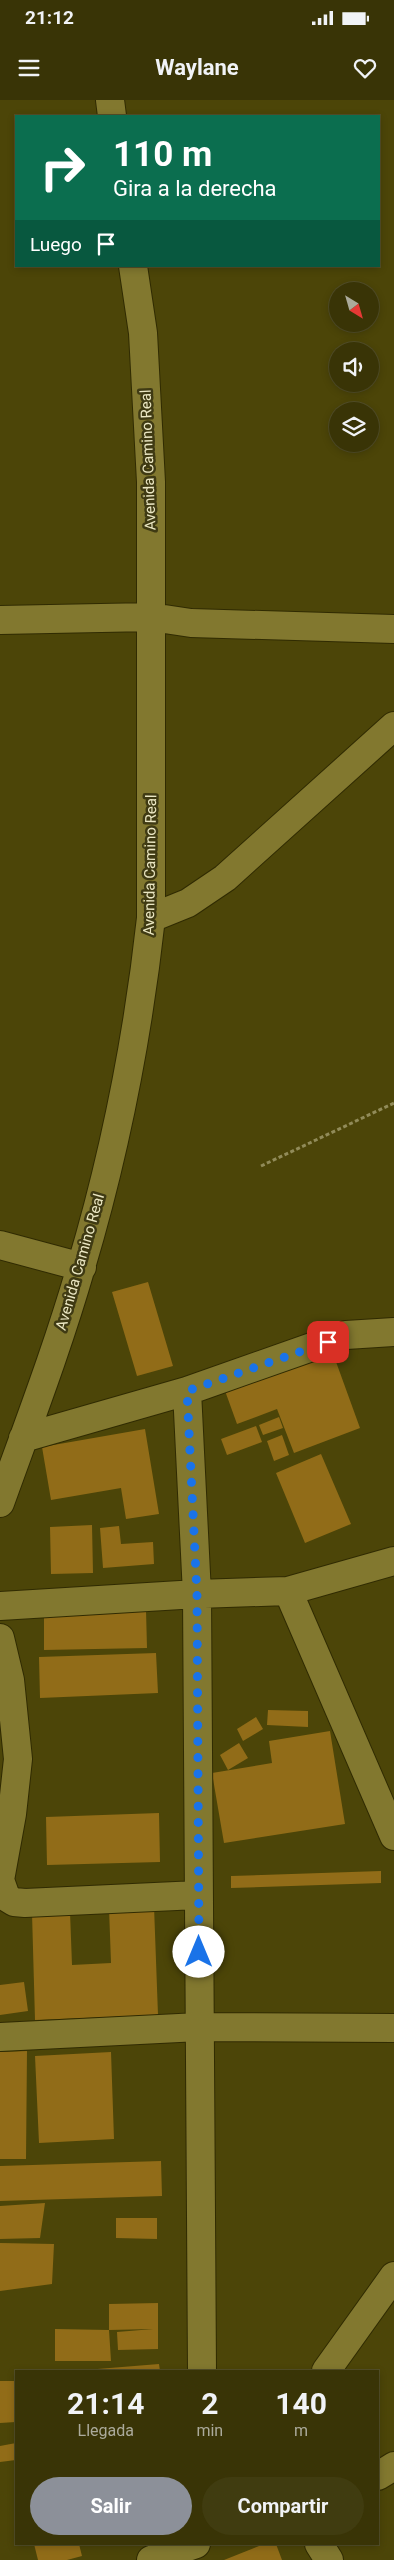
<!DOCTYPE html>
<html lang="es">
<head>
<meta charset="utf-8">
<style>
  :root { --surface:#393406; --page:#403c10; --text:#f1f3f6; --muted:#abaa9b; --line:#534f28; --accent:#8c9099 }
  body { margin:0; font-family:Roboto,sans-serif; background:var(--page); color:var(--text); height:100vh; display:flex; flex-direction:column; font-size:19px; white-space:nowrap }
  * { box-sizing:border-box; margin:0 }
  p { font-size:16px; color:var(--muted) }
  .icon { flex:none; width:28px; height:28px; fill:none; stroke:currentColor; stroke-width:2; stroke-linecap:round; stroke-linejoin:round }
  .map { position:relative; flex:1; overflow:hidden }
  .panel { position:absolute; left:15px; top:2270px; width:364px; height:175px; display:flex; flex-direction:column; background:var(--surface); border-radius:0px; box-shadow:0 2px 8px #0003,0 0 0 1px var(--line) }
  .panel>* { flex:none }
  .hud { position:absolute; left:15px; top:15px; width:365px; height:152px; border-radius:0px; box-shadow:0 2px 8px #0003,0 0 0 1px var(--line); background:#0b6e4f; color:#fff; overflow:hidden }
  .needle { width:32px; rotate:143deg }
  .tools { position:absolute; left:329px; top:182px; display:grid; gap:10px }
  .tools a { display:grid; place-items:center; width:50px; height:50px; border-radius:50%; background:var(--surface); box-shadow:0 2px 8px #0003,0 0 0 1px var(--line); font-size:25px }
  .pin { position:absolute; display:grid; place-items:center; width:42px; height:42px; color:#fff; margin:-21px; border-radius:10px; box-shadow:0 2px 8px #0006 }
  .me { position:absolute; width:55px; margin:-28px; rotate:0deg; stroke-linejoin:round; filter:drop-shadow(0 0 4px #0008) }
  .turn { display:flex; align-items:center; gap:18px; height:105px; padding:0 15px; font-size:22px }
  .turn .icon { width:65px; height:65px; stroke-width:2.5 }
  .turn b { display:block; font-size:35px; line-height:42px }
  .then { display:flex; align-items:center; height:48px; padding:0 15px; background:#0003; gap:10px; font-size:19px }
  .eta { display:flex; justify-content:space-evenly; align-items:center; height:85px; text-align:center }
  .eta b { font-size:30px; font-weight:700; line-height:35px }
  .primary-button { display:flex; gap:10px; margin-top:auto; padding:10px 15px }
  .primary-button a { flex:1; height:58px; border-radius:30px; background:var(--accent); color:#fff; font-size:20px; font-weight:700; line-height:58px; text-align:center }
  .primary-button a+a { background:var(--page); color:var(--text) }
  .status { display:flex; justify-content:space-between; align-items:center; height:35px; padding:0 25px; background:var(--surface); direction:ltr }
  .status svg { height:14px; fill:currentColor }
  header { display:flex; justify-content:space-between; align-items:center; height:65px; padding:0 15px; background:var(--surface); font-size:22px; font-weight:700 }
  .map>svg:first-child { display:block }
</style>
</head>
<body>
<div class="status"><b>21:12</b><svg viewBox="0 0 49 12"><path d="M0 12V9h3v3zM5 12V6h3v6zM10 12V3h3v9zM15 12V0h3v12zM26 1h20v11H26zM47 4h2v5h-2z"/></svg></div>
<header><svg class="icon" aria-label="menu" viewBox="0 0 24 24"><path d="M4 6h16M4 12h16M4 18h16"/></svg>Waylane<svg class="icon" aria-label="heart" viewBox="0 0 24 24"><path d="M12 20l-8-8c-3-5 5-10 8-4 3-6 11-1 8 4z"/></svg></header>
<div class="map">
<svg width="394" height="2460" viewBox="0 0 394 2460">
  <rect width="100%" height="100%" fill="#4c4508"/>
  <path fill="#916c18" d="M148,1182l25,84 -36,10 -25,-84z
    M331,1248l29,80 -66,25 -17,-44 -40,15 -13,-36z
    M279,1317l4,11 -20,7 -4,-10z
    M256,1326l6,16 -35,13 -6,-16z
    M145,1329l14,85 -33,5 -5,-31 -70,12 -9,-53z
    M282,1335l7,20 -15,6 -7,-20z
    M321,1354l30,70 -46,19 -29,-70z
    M92,1425l1,48 -42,1 -1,-47z
    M119,1426l2,18 32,-2 1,22 -51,4 -3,-40z
    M146,1510l1,38 -103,2v-38z
    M156,1553l2,40 -118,5 -1,-41z
    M268,1610l40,1v16l-41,-2z
    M256,1617l7,12 -20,12 -6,-12z
    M330,1631l15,93 -121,19 -12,-70 60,-10 -3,-22z
    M239,1643l9,15 -20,12 -8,-15z
    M159,1713l1,49 -113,3 -1,-48z
    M381,1771v12l-150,5v-12z
    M154,1806l4,109 -123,5 -3,-107 38,-1 2,53 39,-2 -2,-55z
    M24,1882l4,29 -28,4v-30z
    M27,1951l-1,108h-26v-107z
    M111,1952l3,87 -75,4 -4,-87z
    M161,2061l1,35 -162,5v-35z
    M45,2103l-5,35 -40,1v-33z
    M116,2118h41v21l-41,-1z
    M0,2143l54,1 -2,40 -52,7z
    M158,2203v46l-40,1 -1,-18 36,-3 -44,1v-26z
    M55,2229l54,1 2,31h-56z
    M159,2264l1,7h-75v-1z
    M0,2281h16v41l-16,1z
    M16,2343v17l-16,2v-16z
    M34,2444h45l3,12 -15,4h-29z
    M264,2444h12l6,16h-58z"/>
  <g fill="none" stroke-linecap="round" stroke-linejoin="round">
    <g stroke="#302b02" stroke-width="30">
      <path id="minor" d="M110,0l2,16
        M0,520l151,-3 40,6 203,6
        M151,818l37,-15 37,-25 169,-152
        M0,1145l82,22
        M187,1291l10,203 5,777
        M23,1338l164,-47 159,-56 48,-3
        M0,1403c28,-78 58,-156 81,-236 34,-114 57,-231 70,-349v-436l-8,-149 -10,-67
        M288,1491l106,245
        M0,1506l197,-12 91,-3 106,-30
        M0,1538l10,42 8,79 -6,55 -12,66 6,17 8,5 11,1 173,-8
        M0,1937l199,-10 195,1
        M326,2271l68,-95
        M378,2376l16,-10
        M319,2444l10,16
        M151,2460l45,-16"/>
    </g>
    <path stroke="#918b59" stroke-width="3" stroke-dasharray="4 2.5" stroke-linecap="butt" d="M261,1066l133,-63"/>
    <use href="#minor" stroke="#82782f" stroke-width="28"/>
  </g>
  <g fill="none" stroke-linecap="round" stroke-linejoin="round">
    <path stroke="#1a73e8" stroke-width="9" stroke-dasharray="0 16.2" d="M199,1852l-2,-358 -10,-203 141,-49"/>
  </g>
  <g text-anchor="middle" stroke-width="5" stroke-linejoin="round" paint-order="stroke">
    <g font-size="15" fill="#ebe7c3" stroke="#3f3a13">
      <text transform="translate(148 360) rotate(-92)" y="5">Avenida Camino Real</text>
      <text transform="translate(150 765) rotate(-89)" y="5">Avenida Camino Real</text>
      <text transform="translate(80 1162) rotate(-74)" y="5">Avenida Camino Real</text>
    </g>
  </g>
</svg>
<div class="tools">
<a><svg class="needle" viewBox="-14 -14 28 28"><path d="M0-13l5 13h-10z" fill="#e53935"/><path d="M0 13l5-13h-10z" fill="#abaa9b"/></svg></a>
<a><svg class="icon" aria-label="sound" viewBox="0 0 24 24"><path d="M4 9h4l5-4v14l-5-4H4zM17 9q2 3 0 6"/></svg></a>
<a><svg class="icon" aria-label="layers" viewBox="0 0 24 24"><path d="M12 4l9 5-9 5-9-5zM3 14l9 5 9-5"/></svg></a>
</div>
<div class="pin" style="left:328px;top:1242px;background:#d93025"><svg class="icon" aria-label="arrive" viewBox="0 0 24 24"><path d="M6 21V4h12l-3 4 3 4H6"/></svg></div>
<svg class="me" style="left:199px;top:1852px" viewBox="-20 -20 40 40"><circle r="19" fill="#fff"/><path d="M0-13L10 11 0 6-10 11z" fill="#1a73e8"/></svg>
<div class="hud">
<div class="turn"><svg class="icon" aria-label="right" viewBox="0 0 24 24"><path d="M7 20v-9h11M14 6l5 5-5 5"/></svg><div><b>110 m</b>Gira a la derecha</div></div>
<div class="then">Luego<svg class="icon" aria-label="arrive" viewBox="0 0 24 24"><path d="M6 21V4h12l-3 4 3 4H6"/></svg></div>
</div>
<section class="panel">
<div class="eta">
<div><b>21:14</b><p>Llegada</p></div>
<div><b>2</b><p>min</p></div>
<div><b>140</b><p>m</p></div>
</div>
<div class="primary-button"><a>Salir</a><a>Compartir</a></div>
</section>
</div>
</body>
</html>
